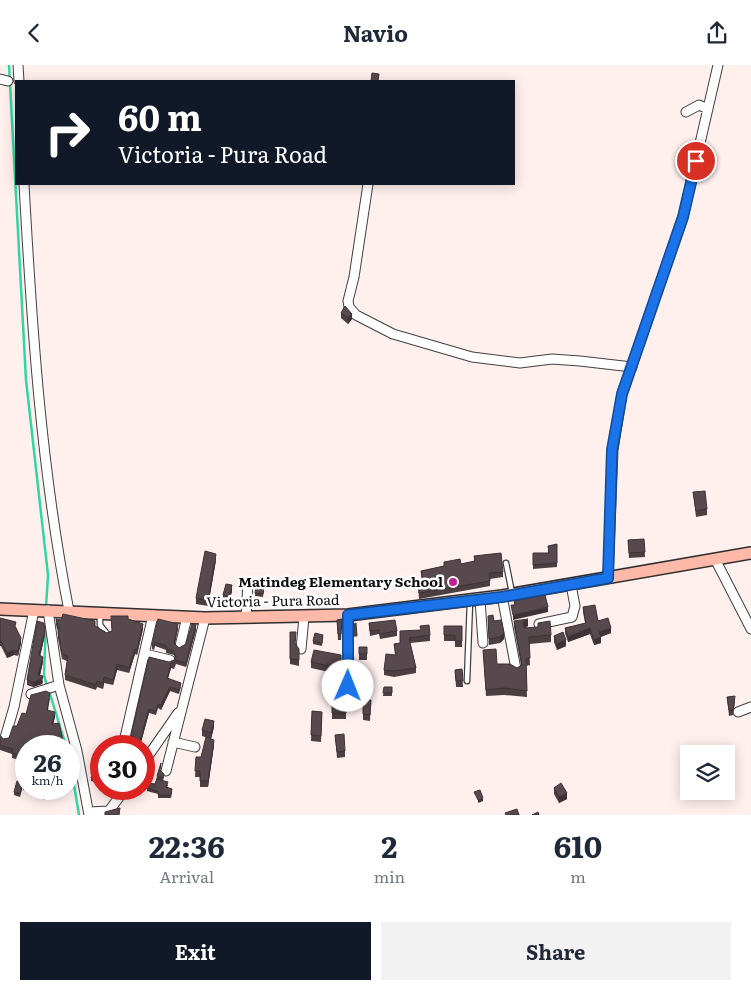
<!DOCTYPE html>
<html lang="en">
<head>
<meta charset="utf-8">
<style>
  :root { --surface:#fff; --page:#f2f2f3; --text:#1f2937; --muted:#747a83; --accent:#111827 }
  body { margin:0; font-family:Literata,serif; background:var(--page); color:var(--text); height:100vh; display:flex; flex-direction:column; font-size:19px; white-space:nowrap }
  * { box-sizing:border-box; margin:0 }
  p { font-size:16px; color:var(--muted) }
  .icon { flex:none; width:28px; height:28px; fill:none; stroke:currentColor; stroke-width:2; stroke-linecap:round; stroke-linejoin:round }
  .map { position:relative; height:750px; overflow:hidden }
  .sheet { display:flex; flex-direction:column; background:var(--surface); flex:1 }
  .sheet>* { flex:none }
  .hud { position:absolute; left:15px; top:15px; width:500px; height:105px; border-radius:0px; box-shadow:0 2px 12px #0003; background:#111827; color:#fff; overflow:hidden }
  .fabs { position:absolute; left:680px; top:680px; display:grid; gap:10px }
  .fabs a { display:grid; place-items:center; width:55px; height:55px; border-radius:0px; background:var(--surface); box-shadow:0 2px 12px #0003; font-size:25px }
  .speed { position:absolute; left:15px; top:670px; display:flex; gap:10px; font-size:25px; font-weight:700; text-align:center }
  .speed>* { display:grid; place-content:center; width:65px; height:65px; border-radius:50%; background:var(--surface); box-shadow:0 2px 12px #0003; line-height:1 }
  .speed small { font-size:12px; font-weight:400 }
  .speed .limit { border:8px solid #d22; background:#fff; color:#111 }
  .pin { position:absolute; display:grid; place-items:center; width:42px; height:42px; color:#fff; margin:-21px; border:2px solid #fff; border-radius:50%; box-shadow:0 1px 5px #0007 }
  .me { position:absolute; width:55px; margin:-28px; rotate:1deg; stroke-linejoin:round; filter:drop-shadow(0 0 4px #0008) }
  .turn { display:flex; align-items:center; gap:18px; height:105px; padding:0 20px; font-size:22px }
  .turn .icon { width:65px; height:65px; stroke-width:2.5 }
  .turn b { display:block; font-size:35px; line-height:42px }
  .eta { display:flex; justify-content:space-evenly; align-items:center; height:85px; text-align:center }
  .eta b { font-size:30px; font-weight:700; line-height:35px }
  .cta { display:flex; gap:10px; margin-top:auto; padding:10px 20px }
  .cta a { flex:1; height:58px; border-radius:0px; background:var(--accent); color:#fff; font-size:20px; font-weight:700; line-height:58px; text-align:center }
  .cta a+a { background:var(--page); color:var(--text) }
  header { display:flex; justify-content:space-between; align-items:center; height:65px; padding:0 20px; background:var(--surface); font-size:22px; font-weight:700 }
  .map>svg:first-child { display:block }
</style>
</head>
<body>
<header><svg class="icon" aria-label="back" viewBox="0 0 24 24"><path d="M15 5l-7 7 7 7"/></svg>Navio<svg class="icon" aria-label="share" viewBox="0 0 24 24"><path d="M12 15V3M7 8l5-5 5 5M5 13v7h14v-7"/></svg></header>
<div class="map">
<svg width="751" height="750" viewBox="0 0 751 750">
  <rect width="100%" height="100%" fill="#fff0ee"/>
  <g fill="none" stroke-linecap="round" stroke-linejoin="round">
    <path stroke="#31d6a5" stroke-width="2.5" d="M9,0l17,315 22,195 -2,32
      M46,557l-2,53 3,11
      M50,629l16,52
      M69,690l10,60"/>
    <g stroke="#404040" stroke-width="7">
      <path id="service" d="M506,498l6,30
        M100,549v11l8,10
        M467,616l3,-80
        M69,690l8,-4"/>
    </g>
    <g stroke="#404040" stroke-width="11">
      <path id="minor" d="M18,0l1,16
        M0,14l8,2
        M686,47l13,-7 9,4
        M24,119c8,145 17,284 45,427
        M368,119l-14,93 -6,24 1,6 7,8 37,19 79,23 48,6 32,-4 28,2 52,6
        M716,496l35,68
        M608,513l5,-128 9,-56 61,-177 35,-152
        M502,531l14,73
        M480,534l3,44
        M48,545l11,75 18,66 12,64
        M246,552l2,-35
        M539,559l33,-7 3,-11 -4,-21
        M180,581l7,-29
        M301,584l3,-32
        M145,589l25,6
        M31,629l28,-9
        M347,638l1,-88
        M738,647l13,-5
        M5,673l9,-31 20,-97
        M173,677l22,5
        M123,681l30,-131
        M144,697l34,-49
        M166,706l39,-153
        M89,747l20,-1 16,-22"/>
    </g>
    <g stroke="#2f2f2f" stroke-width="14">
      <path id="secondary" d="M0,544l205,9 143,-3 154,-19 249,-43"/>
    </g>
    <use href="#service" stroke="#fff" stroke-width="4.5"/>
    <use href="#minor" stroke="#fff" stroke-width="9"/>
    <use href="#secondary" stroke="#ffb9a9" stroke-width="11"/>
  </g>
  <path fill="#4b3f42" d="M341,248l11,6 -4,5 -7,-6z
    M693,427l14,17v6l-11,2z
    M644,474l1,18 -16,1 -1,-18z
    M557,479v23l-24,2v-16h15v-7z
    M474,491l29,16v5l-13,2v7l-71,13 -1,-15 4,-1 -1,-12 23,-5v-4l17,2 13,-3z
    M216,495l-8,46 -12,-2v-6z
    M264,525l-1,7 -8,-1v-3z
    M232,526l-3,12 -6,-2v-6z
    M583,542l28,26 -10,4v6l-7,2 -4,-11 -22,8 -3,-9v-5l20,-5 -2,-11z
    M488,551l6,5 10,18 -4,4 -11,2z
    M0,553l16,10 5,15 -3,13 -4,-1 -7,3 -6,-12h-1z
    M56,554l39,7 12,7 5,-2 16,-12 15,10 -6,26 -2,-1 -6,19 -12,-3 -4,15 -9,-2 -1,6 -6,-2 -1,3 -31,-10v-5l2,-14 -5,-2 -4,-21v-6l-2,-7z
    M342,554l-1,21h-3l-1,-20z
    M514,556l14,5 -3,2 26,7v7l-22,2 1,21 -4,1 1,31 -23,-2 -18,1 -3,-46 14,14 20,4 4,-3 -7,-38z
    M369,558l28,8v5l-17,3 -1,-5 -9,2z
    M444,561h18v21h-7v-6h-11z
    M178,563l-3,16 4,4 7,-4 10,-14 -10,37 -10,-3 -2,5 -3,-1 -3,10 13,9 -2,7 -9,-3 -9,19 -3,-2 -2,7 -7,-2 -9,33 -4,-4 -5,-2v-4l38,-74 5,-2 1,-1 -1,-4 -8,-2v-3l-11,-4 -1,4 -2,-1v-4z
    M420,565l10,5v6l-20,2 6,25v5l-22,4 -10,-2v-5l11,-15 -1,-11 6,-1z
    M290,567l6,6 -1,6 4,11v11l-9,-2z
    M45,570l-5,21 3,6 -3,13 3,7 -1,2 -9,3 -6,-2v-5z
    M554,571l12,10 -9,4 -3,-8z
    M323,573l-1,8 -9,-2v-3z
    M359,582h8v13h-8z
    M341,590v39l-14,-1 2,-21 -18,-4v-6z
    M462,604l1,18h-7l-1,-17z
    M384,622h8v9h-9z
    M727,632l8,5 -2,13 -4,1z
    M50,633l-2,12 7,7 -2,7 6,-1 5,23h-38v16l-14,-4v-4l-12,-4v-15l3,4 6,-1 17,-24z
    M363,635h8l-1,21 -7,-1z
    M332,638h14v16h-14z
    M312,646l10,1 -1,30 -10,-1z
    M214,662l-3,12 -9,-3v-6z
    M335,670l10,16v6l-8,1z
    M214,680l-6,42h-8v-10h-5l1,-20h5z
    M26,704v20h23l-4,11 -9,-3v-4l-13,-3v-4l-3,11 -6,-2v-3l9,-9z
    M160,705l4,7 -1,4 5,4 -1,3 5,4 -1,6h-13v-4l-11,-3v-3l8,-4 2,-8z
    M101,711l-2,7 -8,-2v-3z
    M554,723l13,11 -8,4 -5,-9z"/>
  <path fill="#3d3336" d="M352,249v5l-4,5v-6z
    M216,489v6l-8,46v-5z
    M232,520v6l-3,12v-6z
    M548,542v5l-35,8v-5z
    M528,554v7l-5,3v-7z
    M143,559v5l-6,26v-5z
    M178,559v4l-4,19v-4z
    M196,560v5l-10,37v-4z
    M590,563v6l-22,8v-5z
    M611,563v5l-12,4v-5z
    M45,565v5l-6,26v-6z
    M504,568v6l-4,4v-6z
    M601,572v6l-7,2v-5z
    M21,573v5l-3,13v-5z
    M566,575v6l-9,4v-6z
    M135,584v5l-6,19v-5z
    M14,585v5l-7,3v-5z
    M43,592v5l-4,18 4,-4 -1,8 -9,3v-5l5,-7z
    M171,598v5l-4,14v-4z
    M117,599v6l-4,15v-5z
    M104,612v6l-1,6v-6z
    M170,622v4l-9,19v-5z
    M149,644v4l-9,33v-5z
    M55,647v5l-3,12v-5z
    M214,656v6l-3,12v-6z
    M214,675v5l-6,42v-6z
    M47,724h2l-4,11v-6z
    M567,728v6l-8,4v-6z
    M483,733v3l-5,2v-3z"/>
  <path fill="#57494d" stroke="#3d3336" d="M372,8l7,1 -1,7h-7z
    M345,241l7,8 -4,4 -7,-5z
    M705,426l2,18 -11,2 -3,-19z
    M644,474l1,13 -16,1 -1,-13z
    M557,479v19l-24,2v-12h16l-1,-7z
    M205,486l11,3 -8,47 -12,-3z
    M501,488l2,19 -14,1 1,8 -71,12 -1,-9 5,-1 -2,-12 23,-5v-4l16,-3 1,5 14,-3 -1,-5z
    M226,519l6,1 -3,12 -6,-2z
    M256,521l8,1 -1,7 -8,-1z
    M545,530l3,12 -35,8 -2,-10h4l-1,-4z
    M595,540l3,16 10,-3 3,10 -12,4 2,5 -7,3 -4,-12 -22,9 -3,-9 21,-5 -3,-16z
    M63,549l32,7v5l12,7 5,-2 -1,-15h17v3l15,5 -6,26 -2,-1 -6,19 -12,-4 -4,16 -9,-3 -1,6 -6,-2 -1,4 -31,-10 3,-19 -6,-2 -4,-22 2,-5h-2l-2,-8 5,1z
    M493,550l1,6 7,-1 3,13 -4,4 -11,2 -1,-23z
    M0,553l16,4 -1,4 6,12 -3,13 -4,-1 -7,3 -6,-12h-1z
    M158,554l20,5 -4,19 5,5 7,-4 6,-20 4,1 -10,38 -10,-3 -2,4 -3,-1 -4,15 14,5 -2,7 -9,-3 -9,18 -3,-1 -2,7 -7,-2 -9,32v5h-14l11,-4 -1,-4 -5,-2 18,-79 20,5 5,-2 2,-3 -2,-6 -8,-2 1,-3 -12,-4 -1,4 -2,-1z
    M342,554l-1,15h-3l-1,-14z
    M528,554l-5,3 1,6 14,-1v-4l12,-2 1,14 -22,2 1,21 -4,1 1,32 -23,-3 -18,2 -3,-40 13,-1 1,15h13l7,4 5,-3 -8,-44z
    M395,555l2,11 -17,3 -1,-4 -9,1 -1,-8z
    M37,556l7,2 1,7 -6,25 4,2 -5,18 5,1 -1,3 -9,3 -6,-2z
    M356,558l1,13h-3v-12z
    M429,560l1,10 -21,3 7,30 -22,3 -10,-1 2,-16 10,1 -2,-11 6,-1v-12l21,-1 -1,-4z
    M444,561h18v15h-7v-6h-11z
    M290,567h6l-1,11 4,6v11l-9,-1z
    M563,567l3,8 -9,4 -3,-8z
    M315,568l8,2 -1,8 -9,-2z
    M359,582h8v7h-8z
    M314,585l27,5v33l-14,-1 2,-21 -18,-4z
    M462,604l1,12h-7l-1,-11z
    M384,622h8v6h-9z
    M46,626l4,2 -3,17 8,2 -3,12 7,-1 5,22 -4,1h-34v11l-14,-4 1,-4 -13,-4v-10l3,4 6,-1 4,-12h4l5,-13 4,1 5,-19z
    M735,631l-2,14h-4l-2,-13z
    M363,635h8l-1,15 -7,-1z
    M332,638h14v10h-14z
    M312,646l10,1 -1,24 -10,-1z
    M205,654l9,2 -3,12 -9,-3z
    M344,669l1,17 -8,1 -2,-17z
    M206,672l8,3 -6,41h-8v-10h-5l1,-14h5z
    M161,698l-1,7 4,4 -1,4 -6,-2z
    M26,704v16l-3,-1z
    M93,705l8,3 -2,7 -8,-2z
    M157,714l11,3 -2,5 6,2 -1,6h-13l1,-3 -12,-4 2,-5 6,1z
    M17,716l6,2 -3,11 -6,-2z
    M561,718l6,10 -8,4 -5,-9z
    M37,724h10l-2,5 -9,-3z
    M480,725l3,8 -5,2 -4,-8z
    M120,743l-1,7h-14v-3z
    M517,744l2,6h-13l-1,-2z
    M538,747l1,3h-7z"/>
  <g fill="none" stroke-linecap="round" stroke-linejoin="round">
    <g stroke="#114b97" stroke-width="12">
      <path id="route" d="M348,621v-71l154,-18 106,-19 4,-128 10,-56 61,-177 13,-56"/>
    </g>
    <use href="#route" stroke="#1a73e8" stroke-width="9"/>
  </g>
  <circle fill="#c61c9a" stroke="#fff" stroke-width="2" cx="453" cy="517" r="5"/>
  <g text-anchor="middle" stroke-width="5" stroke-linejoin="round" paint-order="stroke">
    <g font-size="14" font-weight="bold" fill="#0d0d0d" stroke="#fff" text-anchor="end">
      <text x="443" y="522">Matindeg Elementary School</text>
    </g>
    <g font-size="14" fill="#0d0d0d" stroke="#fff">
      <text transform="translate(273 536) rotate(-1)" y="5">Victoria - Pura Road</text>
    </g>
  </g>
</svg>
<div class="fabs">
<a><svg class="icon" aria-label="layers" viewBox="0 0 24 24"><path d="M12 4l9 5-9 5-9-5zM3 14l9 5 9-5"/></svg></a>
</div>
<div class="speed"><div>26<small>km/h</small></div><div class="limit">30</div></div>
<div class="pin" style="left:696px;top:96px;background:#d93025"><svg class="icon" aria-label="arrive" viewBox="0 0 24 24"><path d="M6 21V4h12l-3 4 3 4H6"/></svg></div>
<svg class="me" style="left:348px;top:621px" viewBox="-20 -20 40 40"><circle r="19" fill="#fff"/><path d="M0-13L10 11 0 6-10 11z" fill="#1a73e8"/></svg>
<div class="hud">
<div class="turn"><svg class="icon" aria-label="right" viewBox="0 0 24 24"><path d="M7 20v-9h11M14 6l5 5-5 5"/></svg><div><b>60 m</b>Victoria - Pura Road</div></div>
</div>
</div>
<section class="sheet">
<div class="eta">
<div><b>22:36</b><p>Arrival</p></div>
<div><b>2</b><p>min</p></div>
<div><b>610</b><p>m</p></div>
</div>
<div class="cta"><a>Exit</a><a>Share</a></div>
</section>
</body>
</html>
